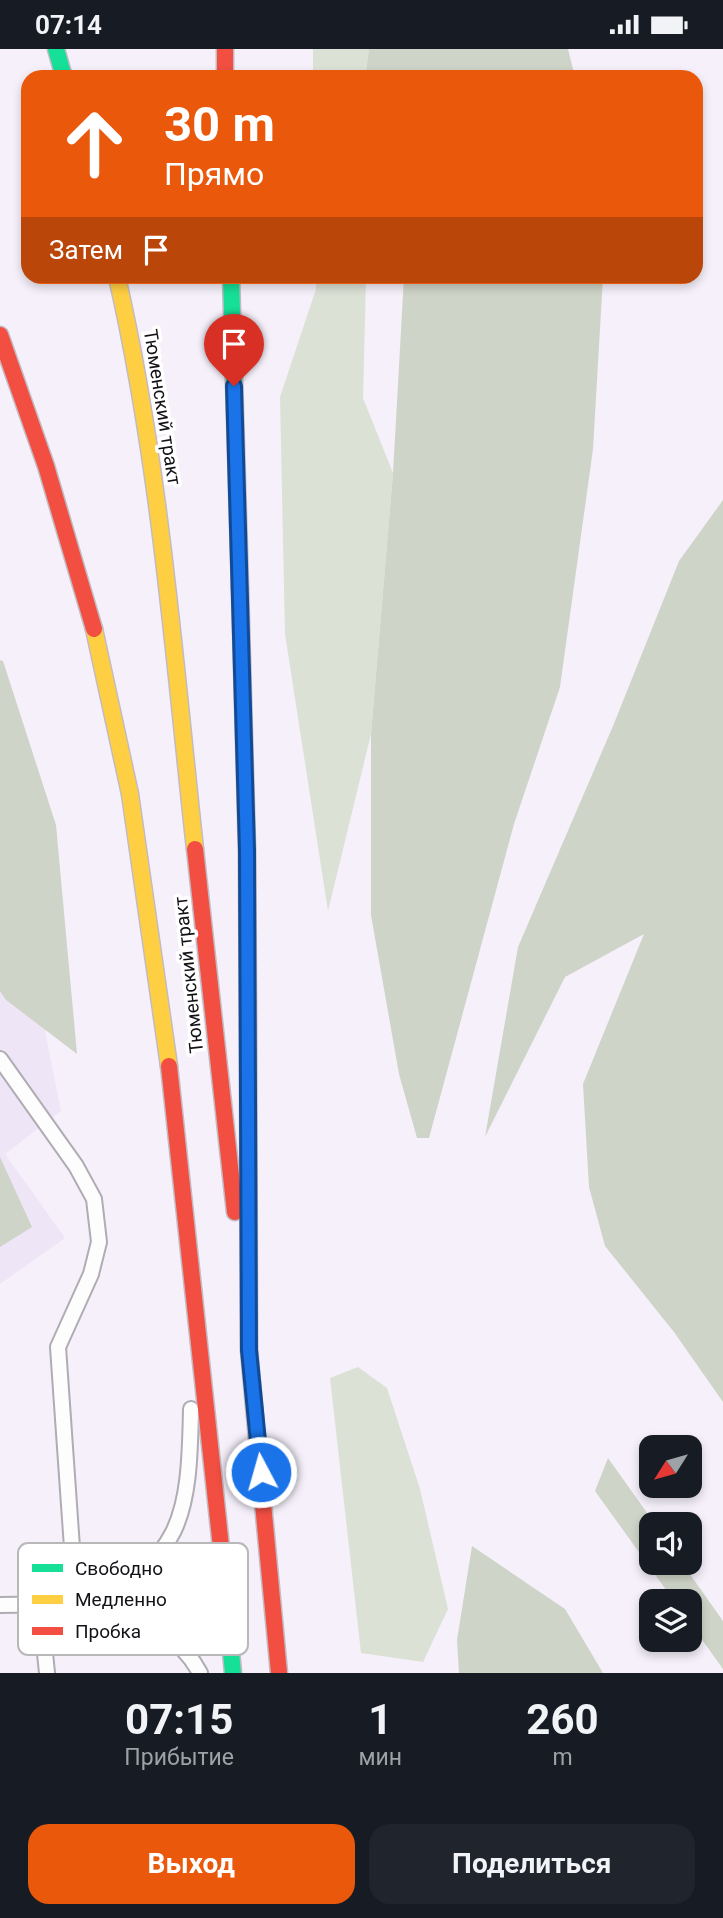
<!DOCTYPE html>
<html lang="ru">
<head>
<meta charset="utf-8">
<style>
  :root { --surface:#171b24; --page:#20242c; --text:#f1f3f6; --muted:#9ea1a6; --accent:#ea580c }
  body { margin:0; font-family:Roboto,sans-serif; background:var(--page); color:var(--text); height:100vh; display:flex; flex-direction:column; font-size:26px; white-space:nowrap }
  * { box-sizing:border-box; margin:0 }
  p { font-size:23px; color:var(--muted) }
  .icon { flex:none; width:38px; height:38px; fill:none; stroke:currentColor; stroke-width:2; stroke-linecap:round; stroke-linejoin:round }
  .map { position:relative; height:1624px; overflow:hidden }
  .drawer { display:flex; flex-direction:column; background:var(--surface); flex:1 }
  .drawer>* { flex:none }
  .banner { position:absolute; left:21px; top:21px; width:682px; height:214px; border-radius:21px; box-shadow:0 4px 10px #0003; background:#ea580c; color:#fff; overflow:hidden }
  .needle { width:46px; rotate:233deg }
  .tools { position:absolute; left:639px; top:1386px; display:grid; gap:14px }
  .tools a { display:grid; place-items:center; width:63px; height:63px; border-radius:14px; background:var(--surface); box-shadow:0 4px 10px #0003; font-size:35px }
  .pin { position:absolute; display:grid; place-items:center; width:60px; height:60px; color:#fff; margin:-72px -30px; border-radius:50% 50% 50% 0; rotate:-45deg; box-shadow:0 0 7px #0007 }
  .pin .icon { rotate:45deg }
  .me { position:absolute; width:77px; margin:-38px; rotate:354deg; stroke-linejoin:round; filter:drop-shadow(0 0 5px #0008) }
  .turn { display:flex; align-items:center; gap:24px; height:147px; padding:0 28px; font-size:32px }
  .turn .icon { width:91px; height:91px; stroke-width:2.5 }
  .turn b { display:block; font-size:49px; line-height:60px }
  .then { display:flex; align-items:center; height:66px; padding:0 28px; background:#0003; gap:14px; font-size:26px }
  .eta { display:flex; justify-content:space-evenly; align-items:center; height:119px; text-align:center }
  .eta b { font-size:42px; font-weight:700; line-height:49px }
  .button { display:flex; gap:14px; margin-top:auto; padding:14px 28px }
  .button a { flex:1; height:80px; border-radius:21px; background:var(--accent); color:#fff; font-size:28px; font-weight:700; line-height:80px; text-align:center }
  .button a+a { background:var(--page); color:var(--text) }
  .status { display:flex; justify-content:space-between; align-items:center; height:49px; padding:0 35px; background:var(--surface); direction:ltr }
  .status svg { height:19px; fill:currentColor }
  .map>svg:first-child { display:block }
</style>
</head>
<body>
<div class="status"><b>07:14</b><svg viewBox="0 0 49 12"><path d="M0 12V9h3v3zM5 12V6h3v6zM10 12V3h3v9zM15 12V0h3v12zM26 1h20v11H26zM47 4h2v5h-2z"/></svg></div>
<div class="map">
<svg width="723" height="1624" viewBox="0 0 723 1624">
  <rect width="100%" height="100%" fill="#f5f0fa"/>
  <path fill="#eee5f6" d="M0,811l15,20 46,231 -56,43 60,84 -65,46z"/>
  <path fill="#dce1d6" d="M313,0h56l-4,28h-52z
    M316,228h50l-3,121 30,75 -22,261 -43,177 -43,-277 -5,-237 36,-108z
    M358,1318l29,21 33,101 28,120 -25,53 -62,-9 -31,-275z"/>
  <path fill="#cfd4c8" d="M369,0h199l7,28h-210z
    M404,228h199l-10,172 -33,238 -46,137 -85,314h-12l-18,-64 -28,-159v-181l22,-261z
    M723,451v902l-49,-70 -69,-86 -16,-59 -6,-103 61,-150 -79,43 -80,160 33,-190 95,-221 66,-165z
    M0,611l3,1 53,164 21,229 -71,-54 -6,-9z
    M0,1108l32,70 -32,20z
    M608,1409l47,66h-4v39h31l41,58v48l-33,-46v-22h-16l-79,-110z
    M472,1497l93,63 38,64h-144l-2,-33z"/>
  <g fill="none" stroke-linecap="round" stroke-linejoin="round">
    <g stroke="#b0acb4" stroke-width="18">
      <path id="lane" d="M0,1010l76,107 18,33 5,43 -8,32 -33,73 18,258
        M40,1555l7,69
        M0,1556c68,-2 162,-3 200,68
        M76,1556c108,-40 113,-90 115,-196"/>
    </g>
    <g stroke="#c4bbc2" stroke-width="19">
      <path id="fast" d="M56,0l8,28
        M231,228l9,311
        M221,1498l12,126"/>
    </g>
    <g stroke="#c4bbc2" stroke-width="19">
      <path id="slow" d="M117,228c43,188 57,381 78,572
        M94,580l36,165 39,272
        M248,977l1,324 11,122"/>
    </g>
    <g stroke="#c4bbc2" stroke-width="19">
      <path id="jam" d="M225,0v28
        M0,286l46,131 48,163
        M240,539l7,262 1,176
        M195,800l40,363
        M169,1017l52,481
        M260,1423l19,201"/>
    </g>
    <use href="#lane" stroke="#fefdfe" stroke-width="14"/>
    <use href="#fast" stroke="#16e098" stroke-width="16"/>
    <use href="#slow" stroke="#ffcf43" stroke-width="16"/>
    <use href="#jam" stroke="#f24e42" stroke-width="16"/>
  </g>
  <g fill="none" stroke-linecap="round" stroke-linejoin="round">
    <g stroke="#114b97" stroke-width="18">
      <path id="route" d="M234,337l13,464 2,500 12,122"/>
    </g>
    <use href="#route" stroke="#1a73e8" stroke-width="12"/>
  </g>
  <g text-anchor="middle" stroke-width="7" stroke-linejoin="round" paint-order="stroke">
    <g font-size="19" fill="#141117" stroke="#fff">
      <text transform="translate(163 358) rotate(81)" y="7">Тюменский тракт</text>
      <text transform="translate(188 926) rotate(-96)" y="7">Тюменский тракт</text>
    </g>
  </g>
  <rect x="18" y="1494" width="230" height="112" rx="10" fill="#fff" stroke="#b8b8b9" stroke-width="2"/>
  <rect x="32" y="1515" width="31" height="8" fill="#16e098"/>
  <rect x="32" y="1546" width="31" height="9" fill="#ffcf43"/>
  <rect x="32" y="1578" width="31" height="8" fill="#f24e42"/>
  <g font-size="19" fill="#141117">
    <text x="75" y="1526">Свободно</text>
    <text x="75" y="1557">Медленно</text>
    <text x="75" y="1589">Пробка</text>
  </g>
</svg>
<div class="tools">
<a><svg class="needle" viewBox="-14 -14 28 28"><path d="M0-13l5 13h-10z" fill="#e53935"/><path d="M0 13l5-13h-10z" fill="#9ea1a6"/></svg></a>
<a><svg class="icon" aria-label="sound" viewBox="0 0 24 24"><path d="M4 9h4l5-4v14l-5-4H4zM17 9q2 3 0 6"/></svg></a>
<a><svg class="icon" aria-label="layers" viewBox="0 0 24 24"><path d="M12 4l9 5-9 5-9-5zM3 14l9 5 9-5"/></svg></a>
</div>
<div class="pin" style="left:234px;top:337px;background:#d93025"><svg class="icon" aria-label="arrive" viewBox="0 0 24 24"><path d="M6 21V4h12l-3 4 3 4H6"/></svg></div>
<svg class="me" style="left:261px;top:1423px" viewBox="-20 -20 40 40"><circle r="17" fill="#1a73e8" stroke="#fff" stroke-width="3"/><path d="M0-11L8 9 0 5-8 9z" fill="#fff"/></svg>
<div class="banner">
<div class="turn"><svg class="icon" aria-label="ahead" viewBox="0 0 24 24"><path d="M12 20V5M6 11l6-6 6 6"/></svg><div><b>30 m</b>Прямо</div></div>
<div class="then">Затем<svg class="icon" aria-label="arrive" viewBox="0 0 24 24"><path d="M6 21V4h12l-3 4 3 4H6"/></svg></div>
</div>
</div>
<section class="drawer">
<div class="eta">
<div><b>07:15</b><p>Прибытие</p></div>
<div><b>1</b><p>мин</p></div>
<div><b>260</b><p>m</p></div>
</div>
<div class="button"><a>Выход</a><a>Поделиться</a></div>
</section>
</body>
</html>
